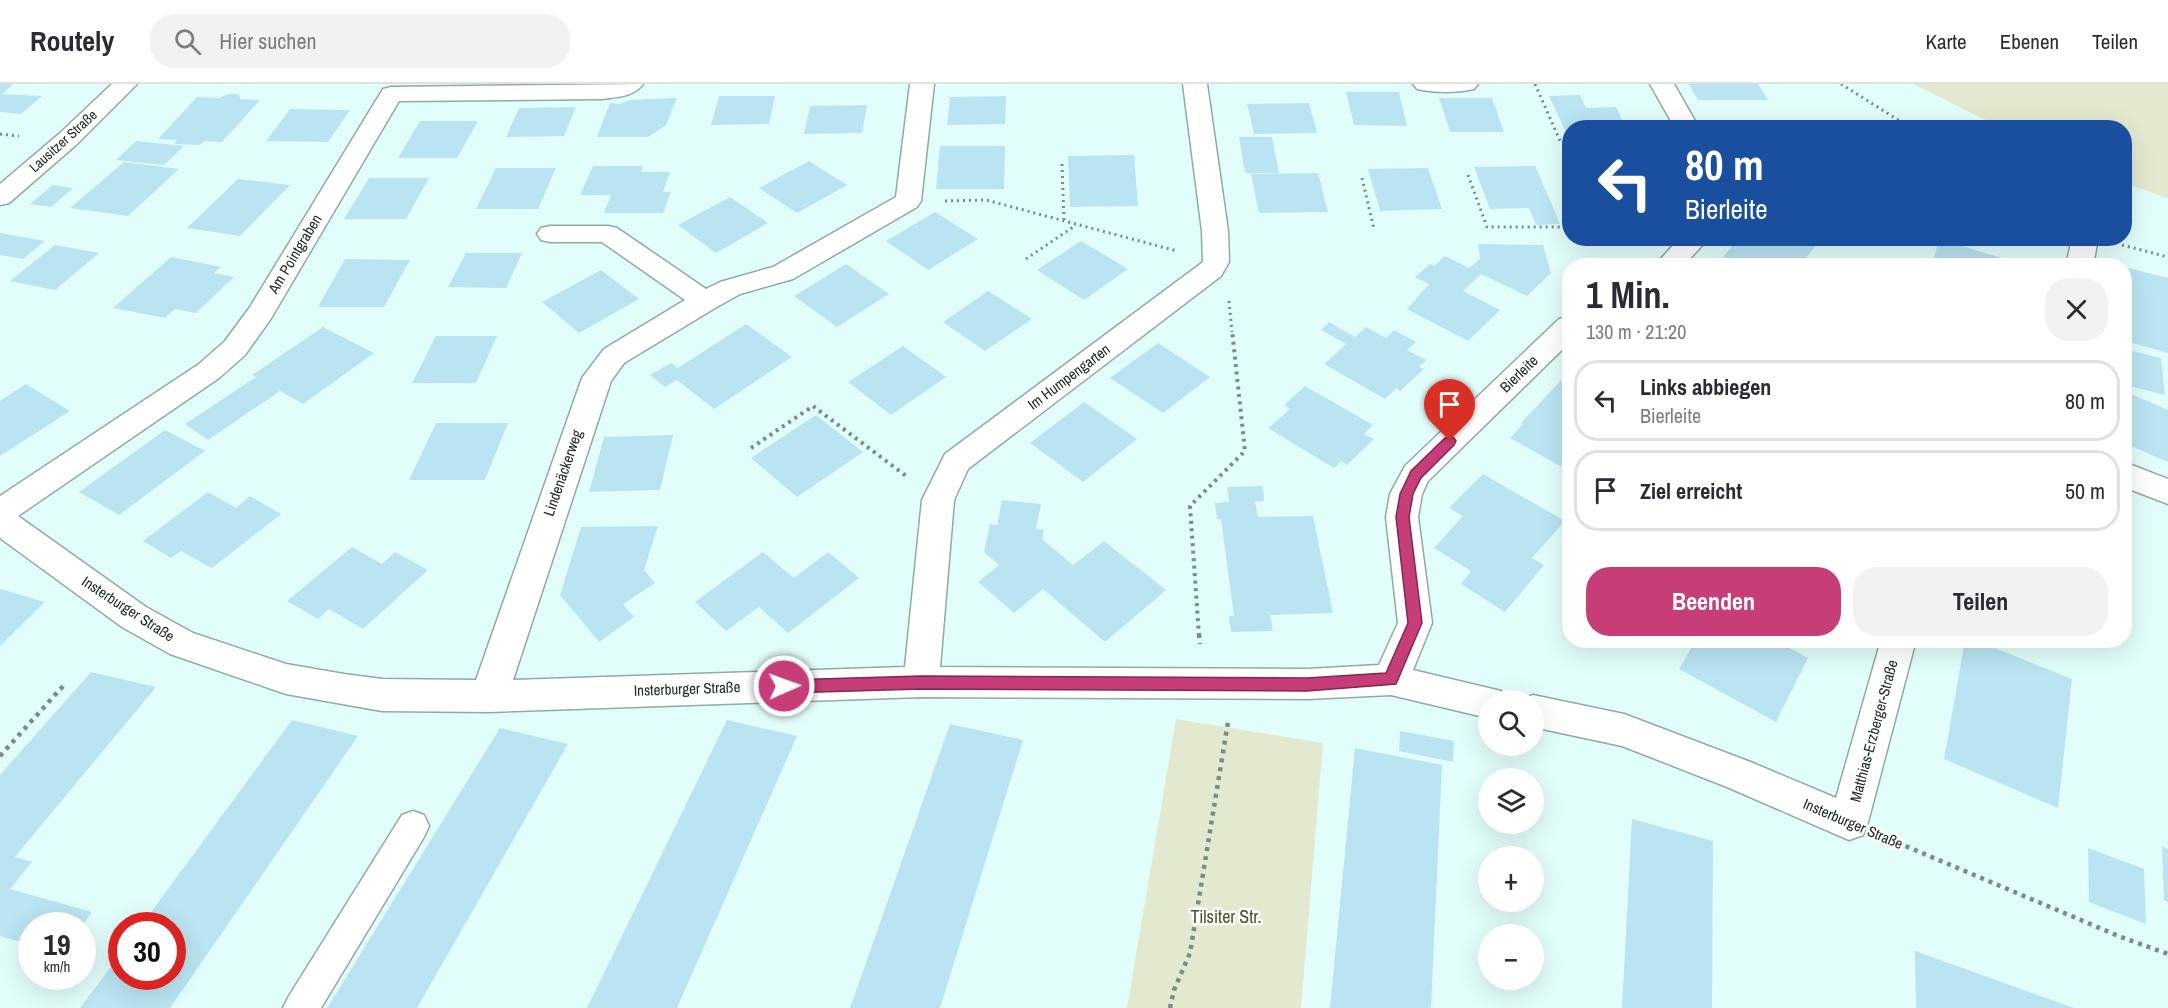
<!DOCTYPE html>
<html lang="de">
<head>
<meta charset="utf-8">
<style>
  :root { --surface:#fff; --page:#f2f2f3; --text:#2b2b33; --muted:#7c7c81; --line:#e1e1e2; --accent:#c63d78 }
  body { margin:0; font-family:"Archivo Narrow",sans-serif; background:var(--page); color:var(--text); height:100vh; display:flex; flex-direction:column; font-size:22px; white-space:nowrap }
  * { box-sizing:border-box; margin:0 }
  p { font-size:20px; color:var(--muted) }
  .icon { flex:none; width:33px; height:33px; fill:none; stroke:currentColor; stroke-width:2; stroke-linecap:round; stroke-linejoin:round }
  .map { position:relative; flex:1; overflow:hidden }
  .side { position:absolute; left:1562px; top:174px; width:570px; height:390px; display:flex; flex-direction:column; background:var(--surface); border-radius:24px; box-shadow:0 6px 24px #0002 }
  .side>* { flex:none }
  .guide { position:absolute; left:1562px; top:36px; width:570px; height:126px; border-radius:24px; box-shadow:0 6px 24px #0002; background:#1a4fa0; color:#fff; overflow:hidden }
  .controls { position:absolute; left:1478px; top:606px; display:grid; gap:12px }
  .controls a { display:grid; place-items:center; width:66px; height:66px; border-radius:50%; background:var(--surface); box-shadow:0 6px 24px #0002; font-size:30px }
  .speed { position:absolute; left:18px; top:828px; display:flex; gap:12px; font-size:30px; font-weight:700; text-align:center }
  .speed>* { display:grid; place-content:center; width:78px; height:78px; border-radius:50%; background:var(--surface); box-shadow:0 6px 24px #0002; line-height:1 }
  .speed small { font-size:15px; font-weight:400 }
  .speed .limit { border:9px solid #d22; background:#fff; color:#111 }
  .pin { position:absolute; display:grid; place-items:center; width:51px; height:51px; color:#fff; margin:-62px -26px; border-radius:50% 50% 50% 0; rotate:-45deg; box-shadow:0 0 6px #0007 }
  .pin .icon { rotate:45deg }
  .me { position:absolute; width:66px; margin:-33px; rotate:88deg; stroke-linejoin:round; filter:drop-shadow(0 0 4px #0008) }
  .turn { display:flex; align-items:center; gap:21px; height:126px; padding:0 24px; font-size:27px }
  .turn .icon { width:78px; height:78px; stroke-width:2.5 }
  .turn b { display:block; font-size:42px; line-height:51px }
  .round { display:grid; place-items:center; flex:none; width:63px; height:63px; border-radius:24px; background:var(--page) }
  .summary { display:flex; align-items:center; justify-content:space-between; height:102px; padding:0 24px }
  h1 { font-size:36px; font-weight:700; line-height:45px }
  .action { display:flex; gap:12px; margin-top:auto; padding:12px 24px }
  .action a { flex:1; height:69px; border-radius:24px; background:var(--accent); color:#fff; font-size:24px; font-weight:700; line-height:69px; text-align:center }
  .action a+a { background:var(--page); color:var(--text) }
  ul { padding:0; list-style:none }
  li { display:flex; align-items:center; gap:18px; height:81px; margin:0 12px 9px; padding:0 12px; border:3px solid var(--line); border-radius:24px }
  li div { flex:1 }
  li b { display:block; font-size:22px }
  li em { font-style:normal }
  header { display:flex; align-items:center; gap:36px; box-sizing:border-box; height:84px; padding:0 30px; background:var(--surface); border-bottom:2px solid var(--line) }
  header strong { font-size:28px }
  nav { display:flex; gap:33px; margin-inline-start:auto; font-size:21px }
  .search { width:420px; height:54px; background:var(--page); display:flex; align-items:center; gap:15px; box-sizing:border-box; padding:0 21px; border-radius:24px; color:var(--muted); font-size:22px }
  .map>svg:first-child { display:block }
</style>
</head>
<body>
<header>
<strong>Routely</strong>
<div class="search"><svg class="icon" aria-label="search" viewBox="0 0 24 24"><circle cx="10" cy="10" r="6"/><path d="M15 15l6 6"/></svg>Hier suchen</div>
<nav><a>Karte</a><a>Ebenen</a><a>Teilen</a></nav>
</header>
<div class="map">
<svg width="2168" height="924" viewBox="0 0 2168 924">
  <rect width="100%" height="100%" fill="#e2fefa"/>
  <path fill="#e3e9cf" d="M1913,0h255v114l-44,-15v-55l-124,-1z
    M1176,635l147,24 -22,265h-174z"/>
  <path fill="#bae4f2" d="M0,0h13l-11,10 40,2 -21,18 -21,-2z
    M1689,0h69l10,16h-70z
    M1346,8h53l8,34 -53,-1z
    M229,10h10l1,5 20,1 -38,42 -18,-1 -4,4 -26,-1 3,-4 -19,-1 39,-42 22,1z
    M1580,11l6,13 30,-1 10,21h-57v11l-20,-43z
    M719,12h56l-6,28 -58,1z
    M1006,12l-1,28 -58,1 3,-28z
    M677,14l-11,27 -18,12h-51l13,-34 11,1 8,-4z
    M1439,14h53l12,34h-54z
    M1309,19l8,30 -63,1 -7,-30z
    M867,21l-5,28 -58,1 6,-28z
    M576,23l-12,29 -58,1 13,-29z
    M290,25l60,1 -22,32 -62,-1z
    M420,37h58l-21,37h-59z
    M1239,53h33l7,36h-34z
    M136,57l48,5 -20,19 -48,-5z
    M940,62h65l-1,43h-68z
    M1134,71l4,51 -68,1 -2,-51z
    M809,77l38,24 -50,28 -38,-25z
    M124,78l55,7 -51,47 -58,-8z
    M593,82h50l-2,6h29l-7,20h8l-8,21h-59l7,-18h-31z
    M1535,82l18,41 7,17 -24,1 -7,-17 -39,1 -16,-42z
    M496,84h60l-18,41h-62z
    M1428,84l14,41 -62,2 -12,-42z
    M1318,89l10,39 -69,1 -8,-39z
    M369,94h60l-23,41h-62z
    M238,95l52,6 -50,51 -53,-8z
    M53,101l20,3 -22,19 -21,-3z
    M730,113l38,26 -52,30 -38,-28z
    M935,128l43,27 -50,31 -42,-29z
    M0,149l45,8 -22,18 -23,-4z
    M1739,154h72l8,4 -14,17 11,5 -75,2 -18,-9z
    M1939,155l79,24 -1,3h-85z
    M1081,157l47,28 -44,31 -47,-30z
    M1478,160l65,1 8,28 -24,23 -46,-22 -18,17 37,19 -32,31 -61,-32 22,-25 -14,-7 15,-13 4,2 11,-10 24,12 11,-9z
    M55,161l44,8 -44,37 -45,-9z
    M466,169h56l-16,35 -58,-1z
    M171,173l50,10 -7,6 20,4 -38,36 -21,-4 -10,9 -52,-10z
    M345,175l65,1 -26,47h-66z
    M846,180l43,30 -52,33 -43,-31z
    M2124,183l44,11v75l-43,-12z
    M601,186l38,29 -60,34 -37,-31z
    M988,207l44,28 -47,32 -42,-29z
    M1329,238l26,15 11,-10 20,11 8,-8 22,12 -9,8 19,10 -7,7 5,2 -24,22 -3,-3 -12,11 -61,-35 22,-20 -25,-14z
    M746,240l46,33 -78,52 -37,-29 -12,7 -15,-12 21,-12 7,5z
    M323,243l51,26 -71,51 -23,-13 -72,49 -23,-16 71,-47 -4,-2z
    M436,252h61l-21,47h-64z
    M1158,259l52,34 -47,36 -53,-35z
    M903,262l43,31 -55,38 -43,-33z
    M2124,265l37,9 4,37 -40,-10z
    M1569,288v99l-59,-33 13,-14 -2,-1z
    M26,300l44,27 -70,45v-55z
    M1305,302l68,39 -9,9 10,5 -27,26 -6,-4 -7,7 -66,-40 22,-19 -6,-4z
    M2124,307l44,19v52l-44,-19z
    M1084,318l53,37 -54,43 -53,-39z
    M816,331l47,37 -66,45 -46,-39z
    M436,339h72l-23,57h-76z
    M165,346l40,21 -86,64 -40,-23z
    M673,351l-13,55 -71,2 15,-55z
    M1483,390l82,47 -33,37 12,7 -39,47 -44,-28 10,-13 -37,-23 29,-32 -14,-8z
    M1263,402l1,15 -9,1 3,15 55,-1 20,97 -63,2 3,16 -42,1 -2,-16h5l-13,-97h-4l-2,-16 14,-1 -2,-15z
    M208,408l28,16 14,-12 31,18 -69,54 -31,-17 -10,7 -28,-17z
    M1002,416l39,4 -5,25 8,1 -2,9 31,26 31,-24 62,49 -61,52 -62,-53 -29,24 -36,-31 21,-17 -15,-13 6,-28 7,1z
    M658,442l-14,44 11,13 -32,21 11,13 -35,25 -39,-47 21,-68z
    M352,463l30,17 13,-12 33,18 -65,59 -34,-20 -11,10 -31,-18z
    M763,468l31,26 34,-26 31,26 -71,55 -29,-26 -33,24 -31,-29z
    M0,505l45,13 -45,44z
    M1696,556h79l33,18 -32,64 -97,-53z
    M1965,556h10l97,39 -14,129 -114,-49z
    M91,588l65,15 -141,170 17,5 -22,27 82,23 -10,14h-50v19l-32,-9v-161z
    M292,636l66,16 -188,272h-90l42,-56v24h50v-50h-31z
    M727,636l70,16 -120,272h-90z
    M950,640l73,16 -83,268h-90z
    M500,644l68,16 -151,264h-90z
    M1400,647l54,10 -1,21 -54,-11z
    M1355,664l87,17 -11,243h-101z
    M1632,735l81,22 -1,167h-90z
    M2162,762l6,3v53l-4,-2z
    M2088,764l56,21 2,55 -57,-22z
    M1915,867l159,57h-158z"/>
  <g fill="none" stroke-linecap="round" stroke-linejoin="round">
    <g stroke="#90aaa6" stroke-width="3">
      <path id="service" d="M413,727l11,4 5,11 -5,11 -103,171h-38l6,-12 113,-181z"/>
    </g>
    <g stroke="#90aaa6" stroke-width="3">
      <path id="minor" d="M112,0h25l-60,60 -68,59 -9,2v-21l59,-50z
        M643,0c-9,13 -27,13 -41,15l-203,2 -129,219 -25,35 -26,23 -201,138 128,91 47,26 93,31 58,10 38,5 94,1 106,-302 22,-29 81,-49 -83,-58h-52l-9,-2 -4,-6 4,-6 9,-2h58l9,2 89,61 14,-7 53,-15 123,-70 14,-113h24l-13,117 -4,6 -124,72 -53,15 -25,14 -91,55 -13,18 -98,299 392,-13 17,-167 23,-46 258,-192 -1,-31 -19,-147h24l21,147 1,31 -8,14 -253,193 -14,31 -14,167 367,2 72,-4 19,-42 -12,-106 4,-23 15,-28 154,-147 10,-3v27l-141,138 -6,13 -4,23 14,106 -19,47 88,21 4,9h-17v18l-97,-23 -84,4 -386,-2 -432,15 -107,-1 -96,-17 -116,-40 -48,-27 -122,-89v-42l199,-132 26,-23 25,-34 133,-218 8,-2z
        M1413,0h65l-4,5c-17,4 -40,4 -57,0z
        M1650,0h24l25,44h-24z
        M1680,154h29l-26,28h-29z
        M2072,154h26l-5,28h-27z
        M2124,378l44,17v25l-44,-17z
        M1881,556h35l-48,182 -5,13 -14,5 -122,-53 -105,-41 -89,-19v-27h-13l13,-5 91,19 129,49 83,35z"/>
    </g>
    <path stroke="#798c89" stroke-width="3" stroke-dasharray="2 4" stroke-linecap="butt" d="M1535,0l26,59
      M1841,0l70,44
      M0,50l19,2
      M1062,80l2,57
      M1468,91l19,52h82
      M1362,94l12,51
      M945,117l41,-1 191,51
      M2122,161l46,12
      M1026,175l50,-34
      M1229,217l3,31"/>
    <path stroke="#798c89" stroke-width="4" stroke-dasharray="3 4.5" stroke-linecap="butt" d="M751,364l62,-42 93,70
      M1199,552l-9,-130 55,-55 -13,-121"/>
    <path stroke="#798c89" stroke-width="4.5" stroke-dasharray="4 5" stroke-linecap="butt" d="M1199,550l1,10
      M0,672l64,-71
      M1889,755l232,98 47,17
      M1170,924l4,-18 16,-37 38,-231"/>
    <use href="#service" fill="#fff" fill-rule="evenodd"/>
    <use href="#minor" fill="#fff" fill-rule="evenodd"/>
  </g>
  <path fill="#c63d78" stroke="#81284e" stroke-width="1.5" d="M1450,353l4,1 2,3 -2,4 -33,33 -8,16 -4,23 13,106 -26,61 -89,7 -386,-2 -137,4 -5,-2 -2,-5 2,-4 5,-2 137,-4 386,2 79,-5 22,-50 -12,-106 4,-23 11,-23 34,-33z"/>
  <g text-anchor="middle" stroke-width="5" stroke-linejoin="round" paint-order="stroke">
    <g font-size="14" fill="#202a29" stroke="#fff">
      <text transform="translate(63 57) rotate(-42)" y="5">Lausitzer Straße</text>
    </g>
    <g font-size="15" fill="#202a29" stroke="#fff">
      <text transform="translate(295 170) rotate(-59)" y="5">Am Pointgraben</text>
      <text transform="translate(1519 290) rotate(-44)" y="5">Bierleite</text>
      <text transform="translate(1069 293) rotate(-37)" y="5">Im Humpengarten</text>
      <text transform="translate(563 389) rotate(-71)" y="5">Lindenäckerweg</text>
      <text transform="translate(128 525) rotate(33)" y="5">Insterburger Straße</text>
      <text transform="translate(687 605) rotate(-2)" y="5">Insterburger Straße</text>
      <text transform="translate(1874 647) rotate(-75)" y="5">Matthias-Erzberger-Straße</text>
      <text transform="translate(1853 740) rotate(23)" y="5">Insterburger Straße</text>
    </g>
    <g font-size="18" fill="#49531d" stroke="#fff">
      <text x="1226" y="839">Tilsiter Str.</text>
    </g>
  </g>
</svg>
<div class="controls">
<a><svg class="icon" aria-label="search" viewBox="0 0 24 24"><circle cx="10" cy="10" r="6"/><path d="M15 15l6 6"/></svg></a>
<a><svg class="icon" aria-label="layers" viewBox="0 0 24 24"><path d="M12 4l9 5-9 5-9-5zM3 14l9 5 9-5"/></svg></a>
<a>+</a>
<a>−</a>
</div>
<div class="speed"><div>19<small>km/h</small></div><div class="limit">30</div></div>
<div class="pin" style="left:1450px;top:357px;background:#d93025"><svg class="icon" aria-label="arrive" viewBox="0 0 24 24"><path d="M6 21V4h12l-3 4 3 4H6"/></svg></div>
<svg class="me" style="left:784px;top:602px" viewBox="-20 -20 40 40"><circle r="17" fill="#c63d78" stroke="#fff" stroke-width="3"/><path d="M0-11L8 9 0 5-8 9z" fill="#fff"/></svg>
<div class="guide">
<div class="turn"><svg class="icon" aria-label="left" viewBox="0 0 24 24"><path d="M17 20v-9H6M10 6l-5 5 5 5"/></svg><div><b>80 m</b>Bierleite</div></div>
</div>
<section class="side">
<div class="summary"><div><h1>1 Min.</h1><p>130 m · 21:20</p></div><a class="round"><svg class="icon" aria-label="close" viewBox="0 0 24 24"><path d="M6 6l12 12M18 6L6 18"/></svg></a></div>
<ul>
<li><svg class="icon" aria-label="left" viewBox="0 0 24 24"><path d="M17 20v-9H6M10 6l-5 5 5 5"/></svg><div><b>Links abbiegen</b><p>Bierleite</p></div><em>80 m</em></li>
<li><svg class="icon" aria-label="arrive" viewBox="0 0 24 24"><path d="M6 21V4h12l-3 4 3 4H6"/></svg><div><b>Ziel erreicht</b></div><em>50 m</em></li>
</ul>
<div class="action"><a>Beenden</a><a>Teilen</a></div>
</section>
</div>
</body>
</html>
